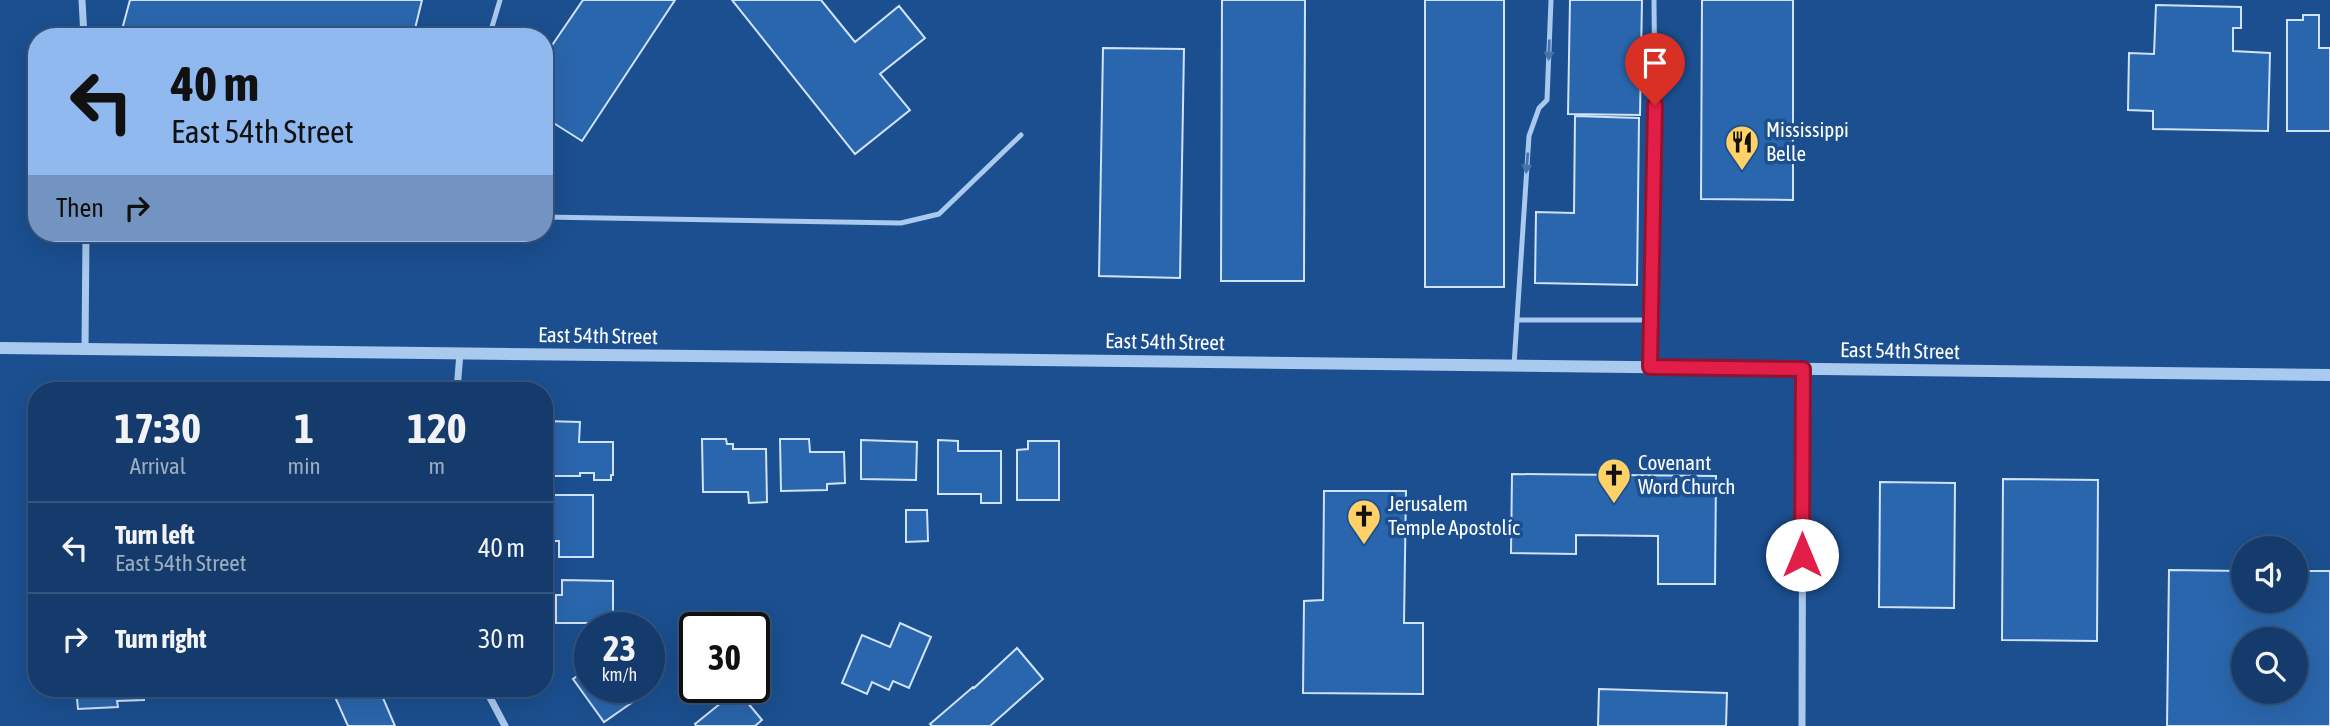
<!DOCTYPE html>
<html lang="en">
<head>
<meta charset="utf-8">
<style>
  :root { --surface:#143b6b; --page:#1d4271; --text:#f1f3f6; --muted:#9dadc1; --line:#33557e }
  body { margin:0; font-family:"Asap Condensed",sans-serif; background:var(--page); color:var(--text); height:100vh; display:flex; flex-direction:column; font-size:26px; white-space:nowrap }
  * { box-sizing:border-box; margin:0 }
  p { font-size:23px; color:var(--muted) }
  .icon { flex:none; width:38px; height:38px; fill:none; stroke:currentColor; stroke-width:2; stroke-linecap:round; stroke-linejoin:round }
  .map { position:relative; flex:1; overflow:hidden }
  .panel { position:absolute; left:28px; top:382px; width:525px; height:315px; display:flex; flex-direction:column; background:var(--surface); border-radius:28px; box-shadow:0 7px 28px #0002,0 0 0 2px var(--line) }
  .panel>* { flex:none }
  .hud { position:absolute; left:28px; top:28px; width:525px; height:214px; border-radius:28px; box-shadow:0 7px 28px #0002,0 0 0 2px var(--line); background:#90b9f0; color:#111; overflow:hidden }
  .buttons { position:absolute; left:2231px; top:536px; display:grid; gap:14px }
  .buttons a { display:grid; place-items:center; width:77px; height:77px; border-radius:50%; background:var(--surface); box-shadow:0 7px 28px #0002,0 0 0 2px var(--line); font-size:35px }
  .speed { position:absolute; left:574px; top:612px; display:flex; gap:14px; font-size:35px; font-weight:700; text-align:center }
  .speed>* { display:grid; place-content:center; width:91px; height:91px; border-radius:50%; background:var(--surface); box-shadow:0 7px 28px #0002,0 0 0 2px var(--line); line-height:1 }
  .speed small { font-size:18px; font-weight:400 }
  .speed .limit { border:4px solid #111; border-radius:10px; background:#fff; color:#111 }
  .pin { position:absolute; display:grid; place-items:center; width:60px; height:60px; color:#fff; margin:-72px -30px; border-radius:50% 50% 50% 0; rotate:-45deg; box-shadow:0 0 7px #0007 }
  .pin .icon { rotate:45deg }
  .me { position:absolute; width:77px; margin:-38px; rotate:0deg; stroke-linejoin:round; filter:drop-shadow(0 0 5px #0008) }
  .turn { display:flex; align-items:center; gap:24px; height:147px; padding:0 28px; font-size:32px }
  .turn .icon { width:91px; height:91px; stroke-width:2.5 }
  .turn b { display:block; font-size:49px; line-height:60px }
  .then { display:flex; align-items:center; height:66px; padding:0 28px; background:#0003; gap:14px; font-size:26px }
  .eta { display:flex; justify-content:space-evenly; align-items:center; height:119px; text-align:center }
  .eta b { font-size:42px; font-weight:700; line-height:49px }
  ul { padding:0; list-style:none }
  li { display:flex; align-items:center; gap:21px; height:91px; padding:0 28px; border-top:2px solid var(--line) }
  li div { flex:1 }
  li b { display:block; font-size:26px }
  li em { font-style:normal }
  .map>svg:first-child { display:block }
</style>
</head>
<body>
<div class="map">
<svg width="2330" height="726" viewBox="0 0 2330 726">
  <rect width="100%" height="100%" fill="#1b4f8f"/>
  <path fill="#2a66ad" stroke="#cfe3fa" stroke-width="2" fill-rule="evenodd" d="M130,0h292l-9,37h-293z
    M583,0h92l-93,141 -38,-24v-60z
    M732,0h89l34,42 44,-36 26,32 -45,36 30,36 -55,44z
    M1222,0h83l-1,281h-83z
    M1425,0h79v287h-79z
    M1570,0h72l-2,115 -72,-1z
    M1702,0h91v200l-92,-1z
    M2156,5l85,2v21h-8v23l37,2 -2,78 -115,-2v-18l-25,-1 1,-57 25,1z
    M2303,15h16v33h11v83h-43v-111h16z
    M1103,48l81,1 -4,229 -81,-2z
    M1575,116l64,2 -2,167 -102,-2 1,-71 38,1z
    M544,421l36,1 -1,20h34v33h-2v5h-17v-7h-14v3h-36z
    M702,439h24l1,5h6v5h33l1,53 -18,1 -1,-11h-45z
    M780,439h29l1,13h34l1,31 -18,1v6l-46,1z
    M861,440l56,2 -1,38 -55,-1z
    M938,440l20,1v10h43v52h-20v-9h-43z
    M1028,441h31v59h-42v-50l11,-1z
    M1512,474l204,2 -1,108h-57v-48l-82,-1v19l-65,-1z
    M2003,479l95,1 -1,161 -95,-1z
    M1880,482l75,1 -1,125 -75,-1z
    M1324,491h82l-2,132h19v71l-120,-1 1,-92 19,-1z
    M544,495h49v62h-34v-16h-9v-25h-6z
    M906,510h21l1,31 -22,1z
    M2169,570l75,1v29h52v-29h34v155h-163zM2244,639h52v52h-52z
    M562,580l51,1v42h-57v-28h6z
    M900,623l31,14 -22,51 -16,-7 -4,9 -17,-8 -5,12 -25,-11 20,-48 28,12z
    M1017,648l26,31 -53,47h-58l-2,-2 43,-37 1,1z
    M590,667v21h54l3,4 -43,30 -31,-43z
    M70,688h94v7l-20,1v4l-27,1 1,6 -40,2 -2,-21z
    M331,688h57l-8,3 15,35h-47z
    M1599,689l128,4 -1,33h-128z
    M737,690l25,30 -7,6h-59l-1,-2z"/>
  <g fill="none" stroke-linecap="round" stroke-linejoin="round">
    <path stroke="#a9c9ee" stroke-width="5" d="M489,37l11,-37
      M544,217l357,6 38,-9 82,-79
      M1518,320h133
      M1514,365l15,-229 10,-28 8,-8 4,-100
      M1650,367l5,-262 -1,-105"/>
    <path stroke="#a9c9ee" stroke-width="7" d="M82,0l2,37
      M85,349l1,-116
      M457,390l3,-37
      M485,688l20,38
      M1802,726l1,-357"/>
    <path stroke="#a9c9ee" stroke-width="12" d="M0,348l2330,27"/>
  </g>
  <defs><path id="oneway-solid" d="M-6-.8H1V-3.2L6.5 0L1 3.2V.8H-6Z" transform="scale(1.75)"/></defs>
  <g fill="#4674ac">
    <use href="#oneway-solid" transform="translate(1549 50) rotate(92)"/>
    <use href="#oneway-solid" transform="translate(1527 163) rotate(95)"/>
  </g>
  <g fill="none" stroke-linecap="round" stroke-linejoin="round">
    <g stroke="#92132f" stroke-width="18">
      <path id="route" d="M1655,105l-5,262 153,2 -1,186"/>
    </g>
    <use href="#route" stroke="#e11d48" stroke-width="12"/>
  </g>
  <defs>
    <g id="restaurant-pin" transform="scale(1.75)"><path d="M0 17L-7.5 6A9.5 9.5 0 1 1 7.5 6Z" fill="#ffd166" stroke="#1b4f8f"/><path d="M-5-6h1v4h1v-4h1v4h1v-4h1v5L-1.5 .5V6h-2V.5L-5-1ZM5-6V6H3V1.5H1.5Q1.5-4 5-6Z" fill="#111"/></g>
    <g id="church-pin" transform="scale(1.75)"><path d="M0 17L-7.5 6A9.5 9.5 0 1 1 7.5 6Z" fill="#ffd166" stroke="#1b4f8f"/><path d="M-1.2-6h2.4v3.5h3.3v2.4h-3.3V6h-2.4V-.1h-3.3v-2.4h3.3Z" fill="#111"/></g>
  </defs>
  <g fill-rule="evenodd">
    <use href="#restaurant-pin" x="1742" y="142"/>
    <use href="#church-pin" x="1614" y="475"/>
    <use href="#church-pin" x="1364" y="516"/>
  </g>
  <g text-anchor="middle" stroke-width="7" stroke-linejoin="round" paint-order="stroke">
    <g font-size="21" fill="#fff" stroke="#1b4f8f" text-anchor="start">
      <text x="1766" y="137">Mississippi<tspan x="1766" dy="24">Belle</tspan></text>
      <text x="1638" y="470">Covenant<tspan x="1638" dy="24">Word Church</tspan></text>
      <text x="1388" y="511">Jerusalem<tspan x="1388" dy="24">Temple Apostolic</tspan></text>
    </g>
    <g font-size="21" fill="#fff" stroke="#1b4f8f">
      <text transform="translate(598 336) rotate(1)" y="7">East 54th Street</text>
      <text transform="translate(1165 342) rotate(1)" y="7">East 54th Street</text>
      <text transform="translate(1900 351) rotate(1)" y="7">East 54th Street</text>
    </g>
  </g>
</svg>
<div class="buttons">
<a><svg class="icon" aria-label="sound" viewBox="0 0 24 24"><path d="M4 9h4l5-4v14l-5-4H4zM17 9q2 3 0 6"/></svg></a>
<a><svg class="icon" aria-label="search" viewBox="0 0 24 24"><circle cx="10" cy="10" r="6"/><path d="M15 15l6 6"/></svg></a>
</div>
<div class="speed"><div>23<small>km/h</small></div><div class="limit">30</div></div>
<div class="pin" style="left:1655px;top:105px;background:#d93025"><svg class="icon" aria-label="arrive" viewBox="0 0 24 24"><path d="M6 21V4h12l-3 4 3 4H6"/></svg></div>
<svg class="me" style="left:1802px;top:555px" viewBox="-20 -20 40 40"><circle r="19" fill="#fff"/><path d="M0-13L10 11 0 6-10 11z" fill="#e11d48"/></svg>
<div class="hud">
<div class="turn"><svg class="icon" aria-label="left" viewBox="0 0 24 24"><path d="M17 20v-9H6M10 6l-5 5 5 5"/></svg><div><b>40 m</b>East 54th Street</div></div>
<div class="then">Then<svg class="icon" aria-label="right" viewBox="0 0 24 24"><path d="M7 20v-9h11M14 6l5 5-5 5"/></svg></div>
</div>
<section class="panel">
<div class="eta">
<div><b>17:30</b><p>Arrival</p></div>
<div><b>1</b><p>min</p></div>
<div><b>120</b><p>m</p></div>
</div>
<ul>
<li><svg class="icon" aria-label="left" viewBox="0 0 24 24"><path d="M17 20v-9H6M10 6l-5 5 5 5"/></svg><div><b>Turn left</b><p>East 54th Street</p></div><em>40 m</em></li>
<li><svg class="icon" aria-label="right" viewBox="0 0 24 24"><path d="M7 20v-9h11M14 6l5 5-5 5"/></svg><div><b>Turn right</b></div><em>30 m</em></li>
</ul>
</section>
</div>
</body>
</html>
